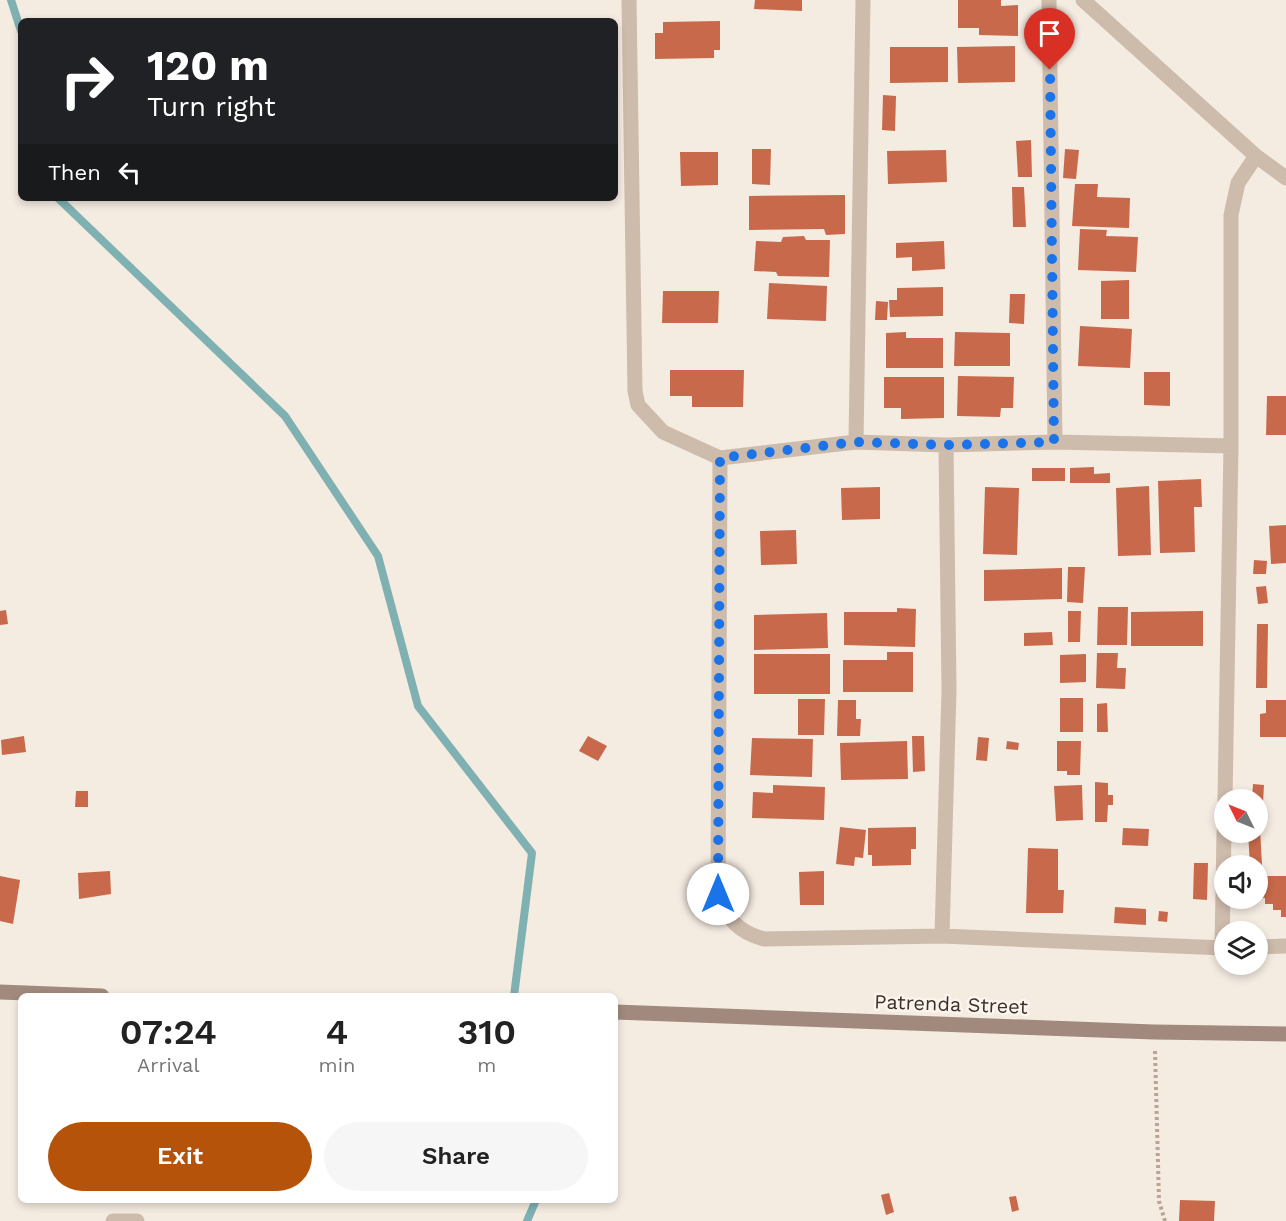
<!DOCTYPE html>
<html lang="en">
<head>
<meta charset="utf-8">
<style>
  :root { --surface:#fff; --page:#f6f6f6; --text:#222; --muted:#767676; --accent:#b45309 }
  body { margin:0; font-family:"Work Sans",sans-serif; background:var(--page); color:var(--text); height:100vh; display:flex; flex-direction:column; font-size:22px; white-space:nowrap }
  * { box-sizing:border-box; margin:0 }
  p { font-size:20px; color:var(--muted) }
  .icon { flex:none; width:33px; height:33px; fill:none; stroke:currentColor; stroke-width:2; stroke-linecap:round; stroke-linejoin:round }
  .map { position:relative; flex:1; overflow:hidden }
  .sheet { position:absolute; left:18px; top:993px; width:600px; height:210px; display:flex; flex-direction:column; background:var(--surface); border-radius:9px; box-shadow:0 3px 9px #0003 }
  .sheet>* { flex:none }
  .guide { position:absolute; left:18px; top:18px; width:600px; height:183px; border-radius:9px; box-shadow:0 3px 9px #0003; background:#202124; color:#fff; overflow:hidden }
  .needle { width:39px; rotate:313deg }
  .tools { position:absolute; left:1214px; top:789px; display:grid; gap:12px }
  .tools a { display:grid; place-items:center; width:54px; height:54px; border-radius:50%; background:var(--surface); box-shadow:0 3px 9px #0003; font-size:30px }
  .pin { position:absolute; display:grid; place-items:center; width:51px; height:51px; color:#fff; margin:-62px -26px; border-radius:50% 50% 50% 0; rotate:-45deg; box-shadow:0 0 6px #0007 }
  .pin .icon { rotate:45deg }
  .me { position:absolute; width:66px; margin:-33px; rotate:0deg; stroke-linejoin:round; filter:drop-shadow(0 0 4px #0008) }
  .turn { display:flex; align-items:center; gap:21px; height:126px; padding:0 30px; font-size:27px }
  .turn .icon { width:78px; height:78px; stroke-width:2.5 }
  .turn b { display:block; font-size:42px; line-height:51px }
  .then { display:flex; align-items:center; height:57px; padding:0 30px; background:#0003; gap:12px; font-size:22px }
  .eta { display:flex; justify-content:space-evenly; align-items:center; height:102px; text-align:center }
  .eta b { font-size:36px; font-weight:600; line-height:42px }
  .button { display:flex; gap:12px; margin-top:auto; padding:12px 30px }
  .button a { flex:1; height:69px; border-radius:36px; background:var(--accent); color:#fff; font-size:24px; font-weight:600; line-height:69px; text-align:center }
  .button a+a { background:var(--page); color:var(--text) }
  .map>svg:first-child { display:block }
</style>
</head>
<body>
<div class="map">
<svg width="1286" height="1221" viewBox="0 0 1286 1221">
  <rect width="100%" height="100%" fill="#f4ebe1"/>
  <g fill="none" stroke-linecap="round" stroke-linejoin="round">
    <path stroke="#7fb0b2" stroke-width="8" d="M11,0l10,31
      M58,198l227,218 93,140 40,150 114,147 -18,143
      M527,1221l9,-21"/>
  </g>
  <path fill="#c8694b" d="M755,0h47v11l-48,-2z
    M958,0h43v6l17,-1v31l-39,-1v-7h-21z
    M720,21v29h-6v8l-59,1v-26h8v-11z
    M1015,46v36l-57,1 -1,-36z
    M890,47h58v35l-58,1z
    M883,95l13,1 -1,35 -13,-1z
    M1031,140l1,37h-14l-2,-36z
    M752,149h19l-1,36 -18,-1z
    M1065,149l14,1 -3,29 -13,-1z
    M946,150l1,32 -59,2 -1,-33z
    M680,152h38v33l-37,1z
    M1075,184h23l-1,13 33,1 -1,30 -57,-2z
    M1012,187h12l2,40h-13z
    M845,195v39l-19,1 -2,-6 -75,1v-34z
    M1080,229l27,1 -1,6 32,1 -2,35 -58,-2z
    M804,236l2,4h24l-1,37 -51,-1 -2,-4 -22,-1 2,-30 25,1 2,-5z
    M944,241l1,28 -33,2v-14l-16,1v-15z
    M1129,280v39h-28v-38z
    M769,283l58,3 -1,35 -59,-2z
    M943,287v29l-53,1 -1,-17h8v-12z
    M663,291h56l-1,32h-56z
    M1010,294h15l-1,30 -15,-1z
    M876,301l12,1 -1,18h-12z
    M1080,326l52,3 -2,39 -52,-2z
    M906,332v6h37v30h-57v-35z
    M955,332l55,1v33h-56z
    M670,370h74l-1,37h-51v-11h-22z
    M1144,372h26v34l-26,-1z
    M958,376l56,1 -1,31h-12l-1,9 -43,-1z
    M884,377h60v41l-43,1v-11h-17z
    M1267,396h19v39h-20z
    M1094,467v7l16,-1v10h-40v-15z
    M1032,468h33v13h-33z
    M1201,479l1,28h-8l1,45 -35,1 -2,-72z
    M1149,486l2,69 -33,1 -2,-68z
    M880,487v32l-38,1 -1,-32z
    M985,487l34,1 -2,67 -34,-1z
    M1286,525v38l-15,1 -2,-38z
    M796,530l1,34 -36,1 -1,-34z
    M1254,560l13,1 -1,13h-13z
    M1068,567h17l-2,36 -16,-1z
    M1062,568v31l-78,2v-31z
    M1266,586l2,17 -10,1 -2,-17z
    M1098,607h30l-1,38h-30z
    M897,608l19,1 -1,38 -71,-2v-33h53z
    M6,610l2,14 -8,1v-14z
    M1068,611h13l-1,31h-12z
    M1203,611v35h-72v-34z
    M827,613l1,35 -74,2v-35z
    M1257,624h11l-1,64h-11z
    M1052,632l1,13 -29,1v-13z
    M887,652h26v40h-70v-32h44z
    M1097,653h21l-1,15h9l-1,21 -29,-1z
    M754,654h76v40h-76z
    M1086,654v28l-26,1v-28z
    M1060,698h23v34h-23z
    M798,699h27l-1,36h-26z
    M838,700h18v19h5l-1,17h-23z
    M1266,700h20v37h-26v-23l6,-1z
    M1107,703l1,29h-11v-28z
    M24,736l2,16 -24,3 -1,-15z
    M588,736l19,10 -9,15 -19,-10z
    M912,736h12l1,35 -12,1z
    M978,737l11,1 -2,23 -11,-1z
    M752,738l61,1 -1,38 -62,-2z
    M907,741l1,38 -67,1 -1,-37z
    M1007,741l12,2 -1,7 -12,-1z
    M1057,741h24l-1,34h-13v-4h-10z
    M1095,782l13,1v12h5v10h-5l-1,17h-12z
    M1253,784l11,1 -2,36h-5v-21h-5z
    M773,785l52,2 -1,33 -72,-2 1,-26 20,1z
    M1082,785l1,35 -27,1 -2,-35z
    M76,791h12v16h-13z
    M840,827l26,3 -3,28 -8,-1 -1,9 -18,-2z
    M916,827v22h-5v16l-39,1v-11h-4v-27z
    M1123,828l26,1 -1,17 -26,-1z
    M1257,828h3l2,37 -12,1 -2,-34h9z
    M1028,848l30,1v41h6l-1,23h-37z
    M1194,863h14l-1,37 -14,-1z
    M110,871l1,23 -32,5 -1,-26z
    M824,871v34h-24l-1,-33z
    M0,876l20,4 -7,44 -13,-3z
    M1257,876h29v41h-5v-7h-8v-6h-8v-6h-4v-5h-4z
    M1115,907l31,2v16l-32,-2z
    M1159,911l9,1 -1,10 -9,-1z
    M889,1193l5,19 -8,3 -5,-20z
    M1016,1196l3,14 -7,2 -3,-15z
    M1180,1200l35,1 -1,20h-35z"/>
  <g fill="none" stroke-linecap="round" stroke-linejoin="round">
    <path stroke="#b9a596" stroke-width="4" stroke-dasharray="3 3" stroke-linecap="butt" d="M1155,1051l4,150 6,20"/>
    <path stroke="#cdbbac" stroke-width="15" d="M629,0l6,391 3,14 25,27 57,26 136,-16 90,3 109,-3 176,4
      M1049,0l6,442
      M1083,0l173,156 30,22
      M856,442l7,-442
      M720,458l-2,436c9,25 20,38 46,45l178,-3 282,12
      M1225,800l6,-354v-231l7,-32 18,-27
      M942,936l7,-246 -3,-245
      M1257,947l29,-1
      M1222,948l2,-116
      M113,1221h24"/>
    <path stroke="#a18a7d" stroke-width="15" d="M0,992l102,4
      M615,1012l539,20 132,2"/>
  </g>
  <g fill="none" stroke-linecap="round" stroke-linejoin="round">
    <path stroke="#1a73e8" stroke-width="10" stroke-dasharray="0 18" d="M718,894l2,-436 136,-16 90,3 108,-3 -4,-372"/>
  </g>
  <g text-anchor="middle" stroke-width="5" stroke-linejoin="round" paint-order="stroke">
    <g font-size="20" fill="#3b302b" stroke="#fbf5ee">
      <text transform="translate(951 1004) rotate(2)" y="7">Patrenda Street</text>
    </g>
  </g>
</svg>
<div class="tools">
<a><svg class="needle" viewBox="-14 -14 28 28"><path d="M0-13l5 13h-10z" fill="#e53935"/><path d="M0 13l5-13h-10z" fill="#767676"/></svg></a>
<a><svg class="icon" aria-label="sound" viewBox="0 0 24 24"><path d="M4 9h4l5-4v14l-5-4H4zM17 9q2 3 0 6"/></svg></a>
<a><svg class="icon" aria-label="layers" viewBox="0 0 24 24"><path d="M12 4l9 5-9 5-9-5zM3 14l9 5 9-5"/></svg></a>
</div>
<div class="pin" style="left:1050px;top:70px;background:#d93025"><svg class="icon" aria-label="arrive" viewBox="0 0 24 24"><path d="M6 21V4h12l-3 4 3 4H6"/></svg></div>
<svg class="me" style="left:718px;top:894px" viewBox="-20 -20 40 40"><circle r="19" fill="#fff"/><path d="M0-13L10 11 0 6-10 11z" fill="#1a73e8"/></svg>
<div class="guide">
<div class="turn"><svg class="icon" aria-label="right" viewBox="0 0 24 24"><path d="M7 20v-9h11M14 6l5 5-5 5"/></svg><div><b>120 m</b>Turn right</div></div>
<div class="then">Then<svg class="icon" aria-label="left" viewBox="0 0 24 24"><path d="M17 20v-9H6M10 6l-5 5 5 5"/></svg></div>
</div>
<section class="sheet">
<div class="eta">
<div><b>07:24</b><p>Arrival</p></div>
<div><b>4</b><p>min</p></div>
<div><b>310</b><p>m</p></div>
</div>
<div class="button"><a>Exit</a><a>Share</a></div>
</section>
</div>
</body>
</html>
